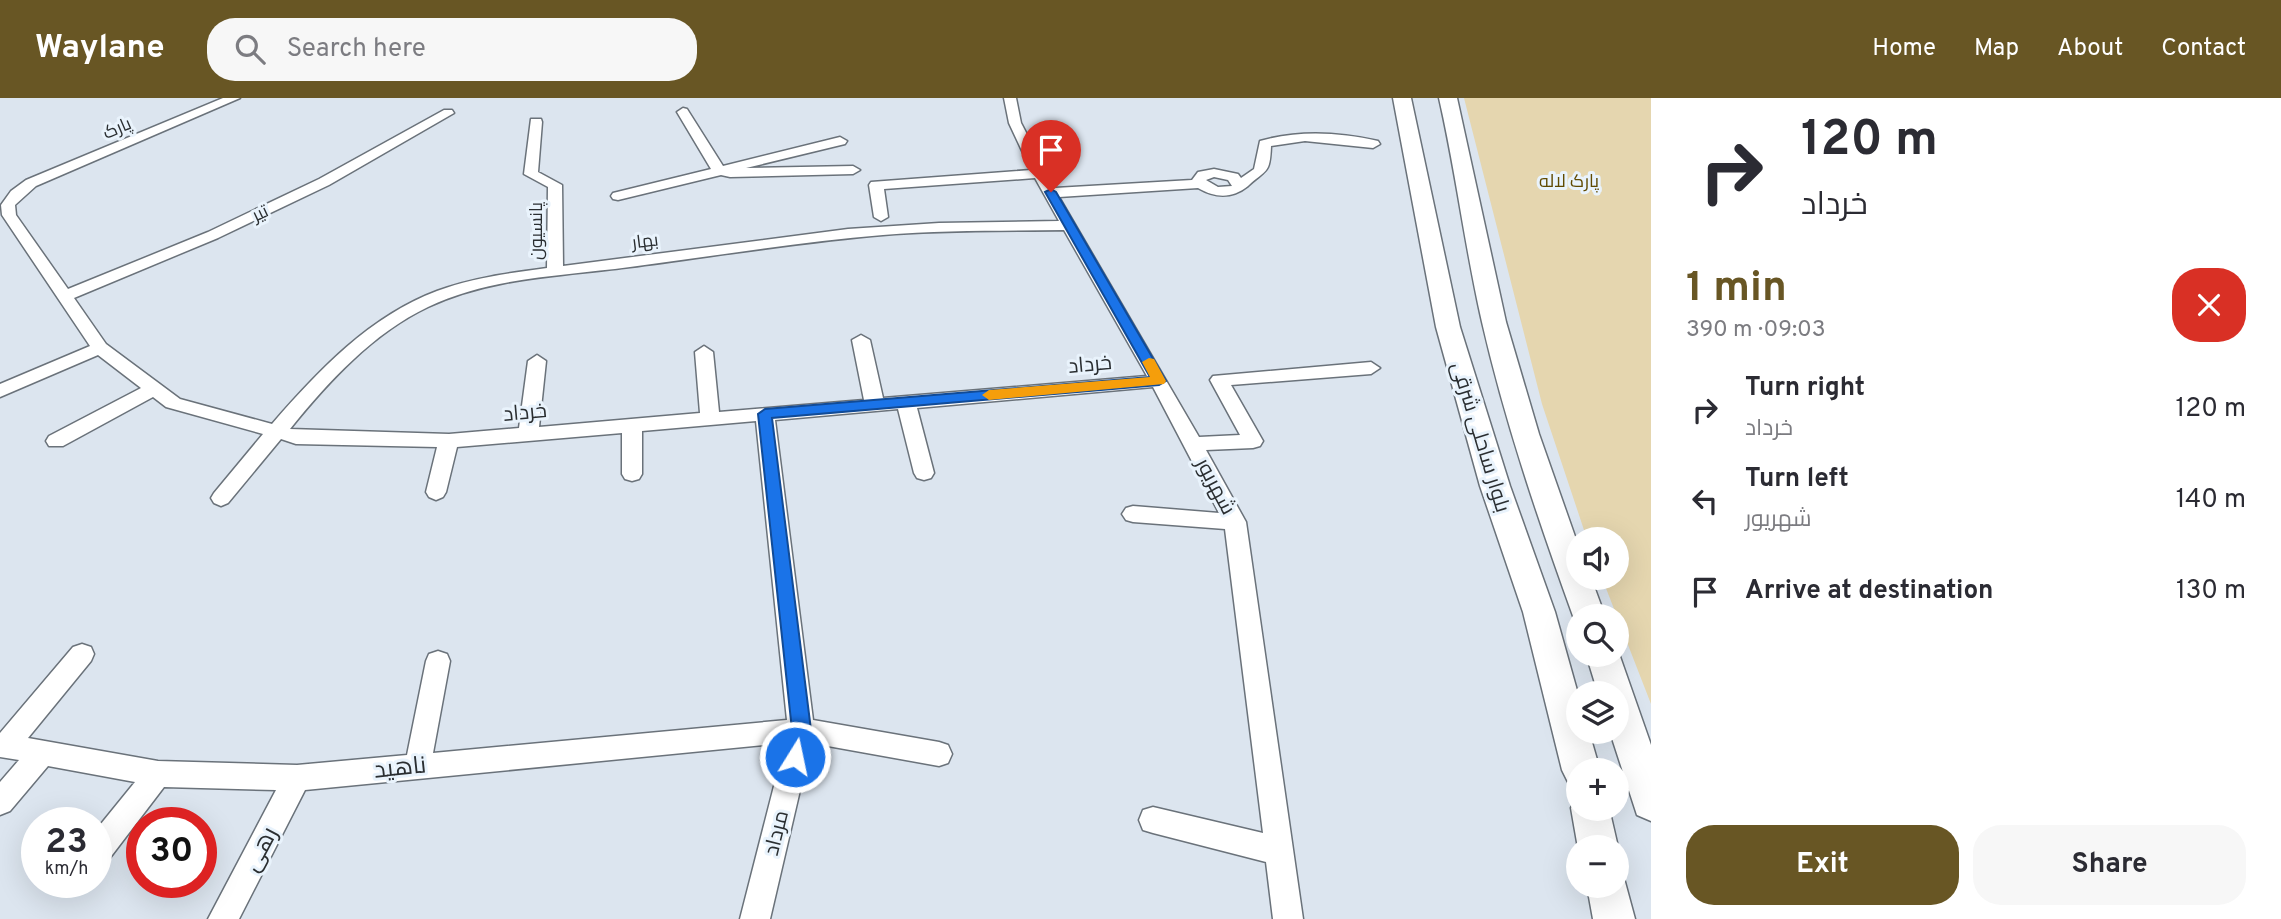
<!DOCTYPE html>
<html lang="en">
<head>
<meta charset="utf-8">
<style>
  :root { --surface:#fff; --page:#f7f7f7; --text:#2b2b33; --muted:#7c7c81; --accent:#685624 }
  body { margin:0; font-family:Overpass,Cairo,sans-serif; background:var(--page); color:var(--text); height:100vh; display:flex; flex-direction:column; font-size:26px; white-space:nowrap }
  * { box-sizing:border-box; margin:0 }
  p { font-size:23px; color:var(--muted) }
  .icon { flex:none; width:38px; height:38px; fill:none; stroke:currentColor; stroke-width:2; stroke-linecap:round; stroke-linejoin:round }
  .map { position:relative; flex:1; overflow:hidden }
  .details { display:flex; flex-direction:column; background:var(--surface); width:630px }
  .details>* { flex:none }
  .banner { background:#fff; color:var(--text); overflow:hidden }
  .buttons { position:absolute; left:1566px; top:429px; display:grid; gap:14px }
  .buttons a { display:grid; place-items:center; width:63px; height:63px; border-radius:50%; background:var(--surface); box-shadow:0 7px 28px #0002; font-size:35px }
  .speed { position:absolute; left:21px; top:709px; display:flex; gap:14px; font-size:35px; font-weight:700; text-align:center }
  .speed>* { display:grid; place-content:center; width:91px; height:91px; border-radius:50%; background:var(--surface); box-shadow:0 7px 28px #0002; line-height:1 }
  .speed small { font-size:18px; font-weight:400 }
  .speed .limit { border:10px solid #d22; background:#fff; color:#111 }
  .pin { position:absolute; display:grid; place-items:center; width:60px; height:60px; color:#fff; margin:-72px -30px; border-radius:50% 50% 50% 0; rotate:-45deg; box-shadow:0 0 7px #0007 }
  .pin .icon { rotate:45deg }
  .me { position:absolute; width:77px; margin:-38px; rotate:10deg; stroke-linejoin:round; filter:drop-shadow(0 0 5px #0008) }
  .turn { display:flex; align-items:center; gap:24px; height:147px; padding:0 35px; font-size:32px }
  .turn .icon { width:91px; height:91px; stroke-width:2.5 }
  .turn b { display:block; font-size:49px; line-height:60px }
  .round { display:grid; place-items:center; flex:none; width:74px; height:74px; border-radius:28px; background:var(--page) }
  .head { display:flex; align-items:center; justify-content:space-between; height:119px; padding:0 35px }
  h1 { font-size:42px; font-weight:700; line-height:52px; color:var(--accent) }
  .primary-button { display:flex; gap:14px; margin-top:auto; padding:14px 35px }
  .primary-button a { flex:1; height:80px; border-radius:28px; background:var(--accent); color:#fff; font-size:28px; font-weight:700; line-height:80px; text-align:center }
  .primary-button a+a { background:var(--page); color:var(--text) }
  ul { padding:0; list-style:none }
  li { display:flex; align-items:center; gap:21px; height:91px; padding:0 35px }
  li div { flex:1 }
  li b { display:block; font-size:26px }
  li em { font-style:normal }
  header { display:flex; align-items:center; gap:42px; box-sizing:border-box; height:98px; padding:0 35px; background:var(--accent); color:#fff }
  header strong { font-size:33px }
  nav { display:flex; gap:38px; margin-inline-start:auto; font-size:24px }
  .search { width:490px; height:63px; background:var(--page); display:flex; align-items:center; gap:18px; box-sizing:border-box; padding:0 24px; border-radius:28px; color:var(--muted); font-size:26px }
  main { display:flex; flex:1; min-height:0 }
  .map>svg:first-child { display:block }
</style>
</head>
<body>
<header>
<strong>Waylane</strong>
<div class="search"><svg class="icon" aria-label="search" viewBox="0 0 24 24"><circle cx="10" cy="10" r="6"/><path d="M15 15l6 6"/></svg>Search here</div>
<nav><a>Home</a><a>Map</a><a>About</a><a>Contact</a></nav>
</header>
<main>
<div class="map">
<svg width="1651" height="821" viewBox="0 0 1651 821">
  <rect width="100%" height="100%" fill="#dce5ef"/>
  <path fill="#e5d6af" d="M1464,0h187v606l-49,-126h15v-39h-30l-45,-135z"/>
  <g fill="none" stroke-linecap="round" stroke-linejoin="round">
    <g stroke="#6a727a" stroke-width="3">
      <path id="street" d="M223,0h17l-204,88 -21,19 1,10 52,74 140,-57 111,-53 125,-69h8l2,3 -125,72 -111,53 -144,60 32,46 74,55 92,25c46,-53 98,-108 165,-133 35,-13 73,-18 110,-23l1,-81 -24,-13 7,-55h10l1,3 -4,50 24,13 1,81 285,-37 91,-6 120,-2 -24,-43 -151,11 4,28 -7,4 -7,-4 -5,-32 2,-3 160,-12 -22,-47 -5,-25h12l5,25 34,65 137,-8 6,-8 16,-3 24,5 3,4 13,-9 6,-28c38,-11 79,-9 118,0l2,3 -7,4 -68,-7 -34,5c-1,29 -5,23 -23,40 -15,12 -31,13 -50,2l-139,9 140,240 41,-2 -30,-55 3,-4 158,-14 9,6 -9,6 -140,11 32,56 -3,5 -7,2 -47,2 40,72 57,397h-30l-7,-57 -113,-29 -10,-3 -4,-10 4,-10 10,-3 110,26 -38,-304 -92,-7 -7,-2 -4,-6 4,-6 7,-2 86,7 -66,-126 -236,21 17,65 -3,5 -7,2 -7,-2 -3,-5 -16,-64 -123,11 38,300 126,22 9,3 4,9 -4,9 -9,3 -128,-23 -41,176h-30l45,-176 -480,47 -66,129h-31l68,-129 -112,-3 -58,76 -10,4v-37l39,-48 -87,-16 -38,45 -10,4v-33l19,-22 -19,-3v-24l73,-86 9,-3 9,3 3,7 -3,7 -63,77 130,23 139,4 110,-10 19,-94 3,-7 9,-3 9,3 3,7 -17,92 354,-33 -31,-299 -114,10v43l-3,5 -7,2 -7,-2 -3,-5v-41l-165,14 -11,45 -3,5 -7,3 -7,-3 -3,-5 11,-45 -141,-3 -15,-5 -53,64 -7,3 -7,-3 -3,-5 3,-5 49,-59 -97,-27 -13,-10 -90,49h-14l-3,-5 3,-5 92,-48 -43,-33 -98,42v-13l90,-38 -88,-131 -1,-10 10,-14 15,-11zM1214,79l14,3 4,6 -14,1 -12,-7zM1064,132l83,146 -264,22 -13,-58 -9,-5 -9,5 12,60 -145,12 -6,-60 -9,-6 -9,6 5,61 -161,14 7,-66 -9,-6 -9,6 -9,67 -70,6 -159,-5c38,-47 83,-96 138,-122 63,-30 135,-31 202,-40 85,-11 169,-25 253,-32 60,-5 120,-4 181,-5z
        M683,10l4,1 36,57 117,-29 7,4 -2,3 -99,24 107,-2 7,4 -7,4 -123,3 -9,-2 -103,25 -5,-1 -2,-3 2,-3 98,-24 -34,-57z"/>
    </g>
    <g stroke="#6a727a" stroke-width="3">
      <path id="secondary" d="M1393,0h18l49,229 50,159 45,126 23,82v38h11l11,38h-22v17l-10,-5 -6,-12 -39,-158 -43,-126 -44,-159z
        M1439,0h18l49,224 33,112 39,111v33h13l14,38h-27v10l-5,-10c-35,-97 -68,-194 -91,-294 -17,-74 -26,-150 -43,-224z
        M1617,550l34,97v76l-14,-6 -27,-83h7v-39h-19l-12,-39h31z
        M1578,696v14h31l9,39 -1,2v-2l-39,1 -7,-40z
        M1617,772l5,1 13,48h-42l-6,-33h30z"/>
    </g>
    <use href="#street" fill="#fff" fill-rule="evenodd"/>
    <use href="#secondary" fill="#fff" fill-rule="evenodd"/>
  </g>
  <path fill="#1a73e8" stroke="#114b97" stroke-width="2" d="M1051,91l5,3 110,189 -7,4 -387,33 39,312 -9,34 -7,2 -7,-2 -3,-7 7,-27 -34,-316 7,-5 385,-32 -105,-185z"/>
  <path fill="#f59e0b" d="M1149,260l5,1 12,22 -2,3 -175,16 -7,-5 7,-5 161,-13 -8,-15z"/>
  <g text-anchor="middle" stroke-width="6" stroke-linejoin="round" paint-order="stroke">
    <g font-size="18" fill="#2a2e31" stroke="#e9f3fc">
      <text transform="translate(117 30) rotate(-23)" y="6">پارک</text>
      <text transform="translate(260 115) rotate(-25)" y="6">تیر</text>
      <text transform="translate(536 133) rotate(-90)" y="6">پانسیون</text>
      <text transform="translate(645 143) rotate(-7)" y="6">بهار</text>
    </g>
    <g font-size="18" fill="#604a00" stroke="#e9f3fc">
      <text x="1569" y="89">پارک لاله</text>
    </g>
    <g font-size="21" fill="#2a2e31" stroke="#e9f3fc">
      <text transform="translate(1090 266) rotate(-5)" y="7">خرداد</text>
      <text transform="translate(525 314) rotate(-5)" y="7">خرداد</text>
      <text transform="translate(1481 339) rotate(73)" y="7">بلوار ساحلی شرقی</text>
      <text transform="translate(1216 388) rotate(62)" y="7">شهریور</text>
      <text transform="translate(776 735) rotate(-76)" y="7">مرداد</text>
    </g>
    <g font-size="24" fill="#2a2e31" stroke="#e9f3fc">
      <text transform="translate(400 669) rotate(-6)" y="8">ناهید</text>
      <text transform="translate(260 751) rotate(-62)" y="8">رهی</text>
    </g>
  </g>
</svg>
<div class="buttons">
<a><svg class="icon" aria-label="sound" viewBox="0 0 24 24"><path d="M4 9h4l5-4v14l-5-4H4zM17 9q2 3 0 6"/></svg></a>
<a><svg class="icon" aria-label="search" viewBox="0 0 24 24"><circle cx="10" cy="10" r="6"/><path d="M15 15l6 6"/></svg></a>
<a><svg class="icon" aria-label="layers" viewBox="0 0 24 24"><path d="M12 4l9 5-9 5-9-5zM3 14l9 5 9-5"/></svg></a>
<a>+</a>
<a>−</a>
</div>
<div class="speed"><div>23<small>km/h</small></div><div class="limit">30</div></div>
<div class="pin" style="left:1051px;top:94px;background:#d93025"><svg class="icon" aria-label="arrive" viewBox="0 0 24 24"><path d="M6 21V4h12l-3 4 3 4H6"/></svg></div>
<svg class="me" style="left:795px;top:659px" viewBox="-20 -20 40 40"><circle r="17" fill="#1a73e8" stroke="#fff" stroke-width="3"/><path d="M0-11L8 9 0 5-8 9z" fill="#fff"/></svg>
</div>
<section class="details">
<div class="banner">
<div class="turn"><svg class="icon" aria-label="right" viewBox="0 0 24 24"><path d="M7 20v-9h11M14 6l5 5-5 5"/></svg><div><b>120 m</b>خرداد</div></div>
</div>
<div class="head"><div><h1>1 min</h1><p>390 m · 09:03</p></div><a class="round" style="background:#d93025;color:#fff"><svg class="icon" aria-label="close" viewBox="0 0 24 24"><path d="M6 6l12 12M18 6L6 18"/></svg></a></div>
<ul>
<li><svg class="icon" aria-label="right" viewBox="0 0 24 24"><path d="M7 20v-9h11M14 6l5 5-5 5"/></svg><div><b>Turn right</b><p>خرداد</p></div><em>120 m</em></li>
<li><svg class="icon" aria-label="left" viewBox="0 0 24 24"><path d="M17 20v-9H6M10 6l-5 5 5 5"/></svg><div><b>Turn left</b><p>شهریور</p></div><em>140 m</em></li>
<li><svg class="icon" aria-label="arrive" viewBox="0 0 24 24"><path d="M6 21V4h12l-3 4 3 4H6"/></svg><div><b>Arrive at destination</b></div><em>130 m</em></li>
</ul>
<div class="primary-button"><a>Exit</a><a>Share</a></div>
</section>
</main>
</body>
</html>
